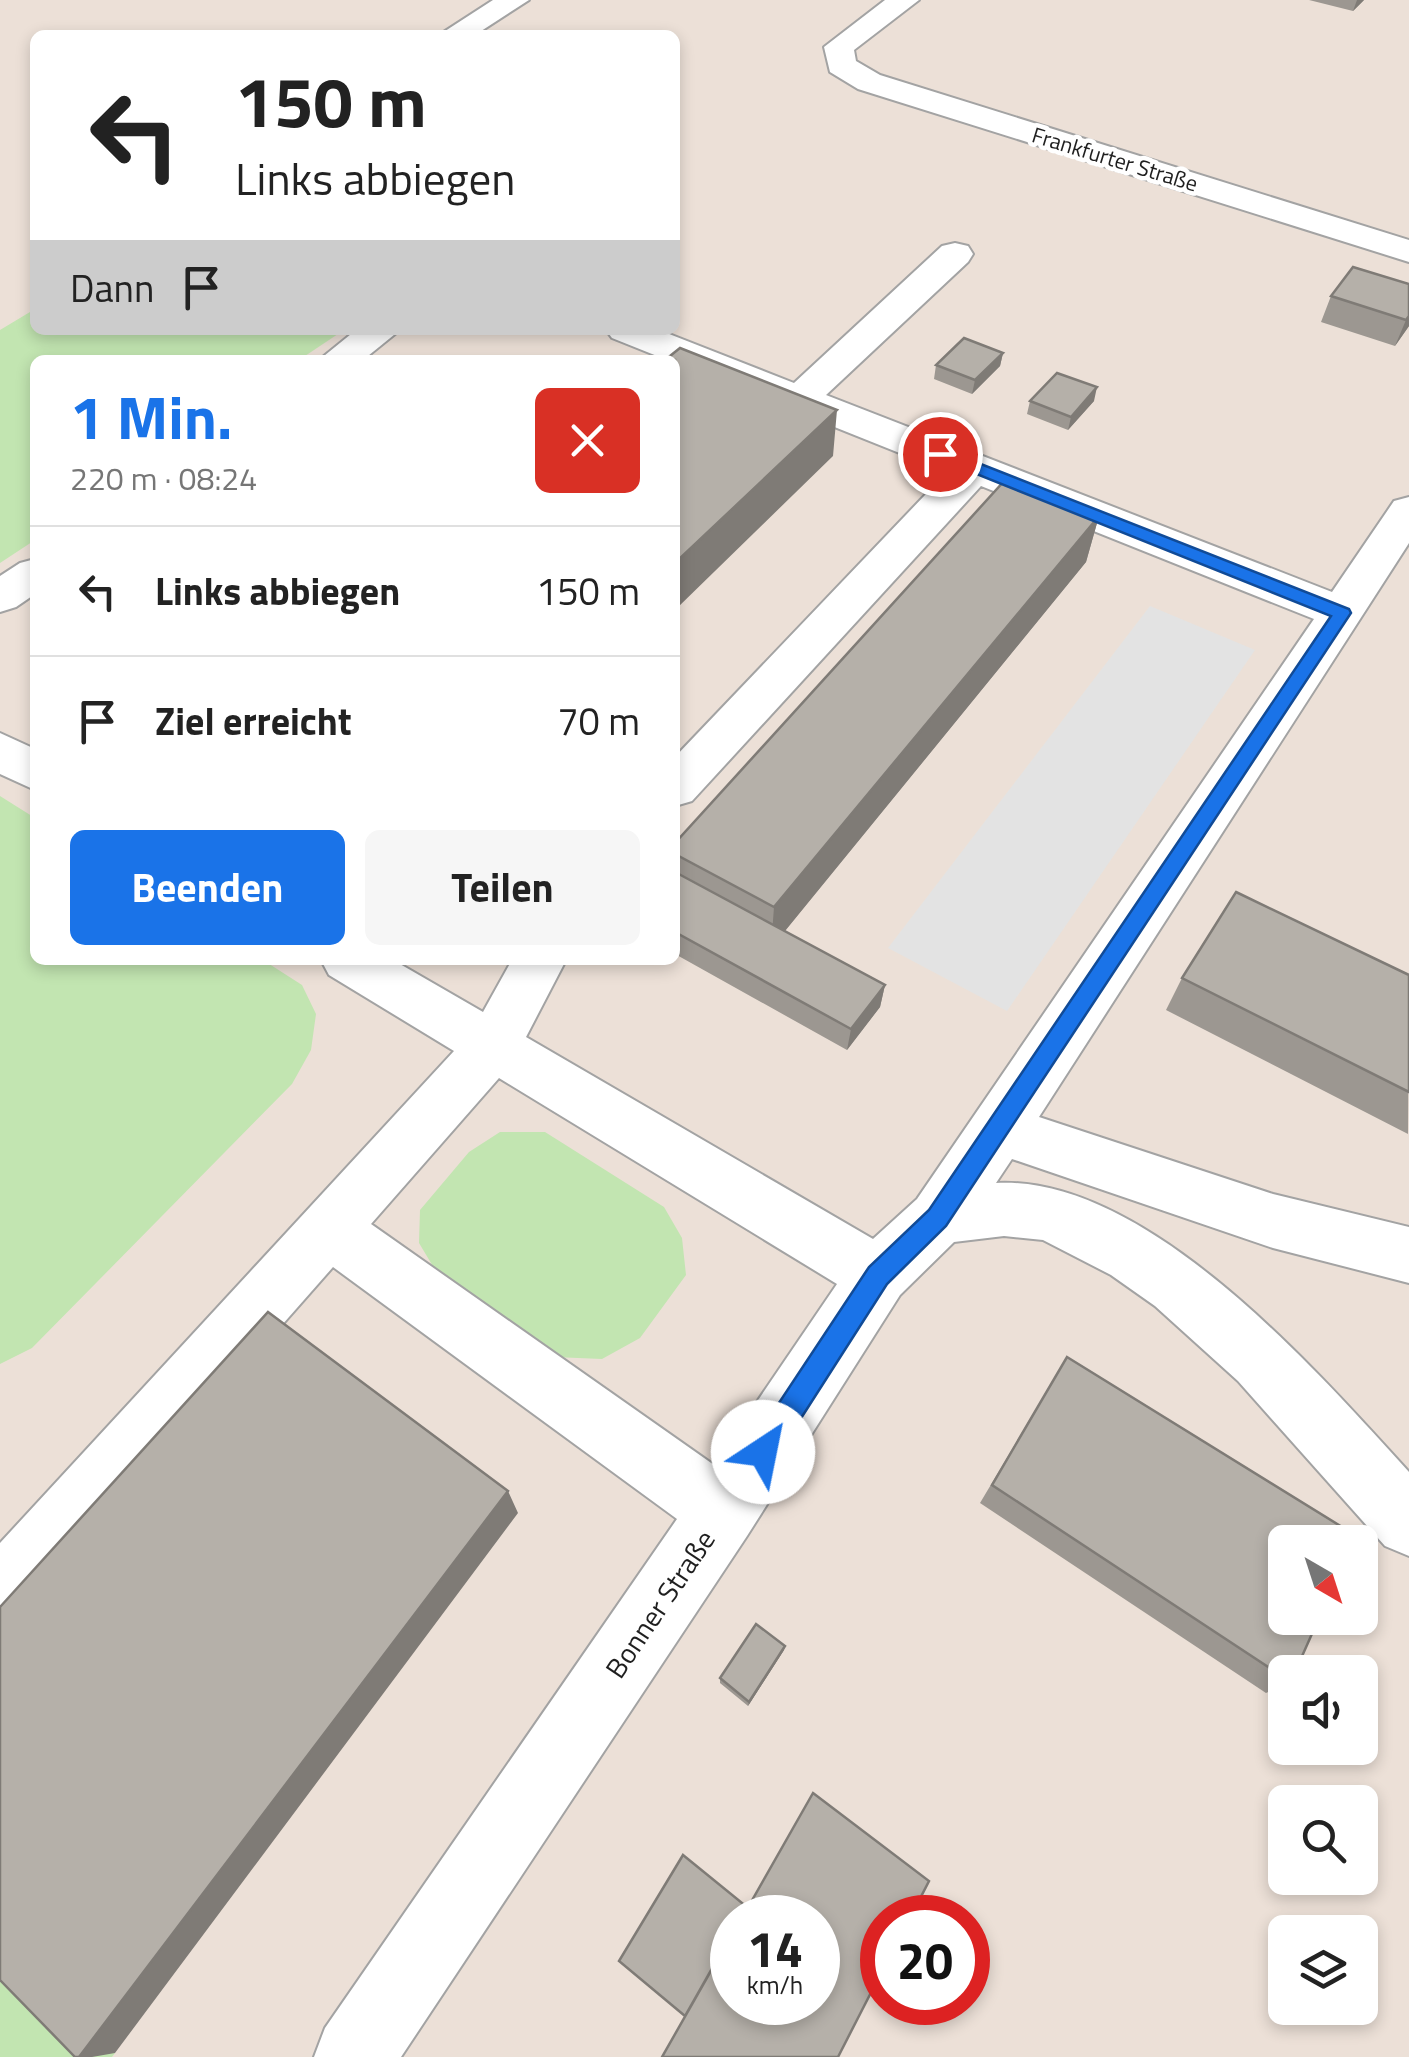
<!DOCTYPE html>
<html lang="de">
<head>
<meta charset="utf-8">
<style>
  :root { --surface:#fff; --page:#f6f6f6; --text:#222; --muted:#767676; --line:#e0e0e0; --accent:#1a73e8 }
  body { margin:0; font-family:"Titillium Web",sans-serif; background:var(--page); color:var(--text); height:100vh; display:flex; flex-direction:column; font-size:38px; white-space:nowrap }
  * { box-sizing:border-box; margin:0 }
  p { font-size:32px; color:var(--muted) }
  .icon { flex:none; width:55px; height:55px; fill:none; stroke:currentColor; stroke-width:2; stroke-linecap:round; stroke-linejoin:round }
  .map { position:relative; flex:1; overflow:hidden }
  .panel { position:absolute; left:30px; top:355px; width:650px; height:610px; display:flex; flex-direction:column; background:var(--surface); border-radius:15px; box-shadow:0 5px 15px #0003 }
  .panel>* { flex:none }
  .hud { position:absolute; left:30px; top:30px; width:650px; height:305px; border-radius:15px; box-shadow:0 5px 15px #0003; background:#fff; color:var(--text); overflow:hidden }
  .needle { width:65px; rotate:141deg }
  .tools { position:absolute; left:1268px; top:1525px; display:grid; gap:20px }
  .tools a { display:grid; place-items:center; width:110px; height:110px; border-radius:15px; background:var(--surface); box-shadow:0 5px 15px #0003; font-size:50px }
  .speed { position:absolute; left:710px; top:1895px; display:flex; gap:20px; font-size:50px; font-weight:700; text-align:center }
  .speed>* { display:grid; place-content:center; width:130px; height:130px; border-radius:50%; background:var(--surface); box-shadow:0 5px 15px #0003; line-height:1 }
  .speed small { font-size:25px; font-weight:400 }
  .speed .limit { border:15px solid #d22; background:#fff; color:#111 }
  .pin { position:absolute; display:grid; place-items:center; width:85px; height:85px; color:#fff; margin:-42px; border:5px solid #fff; border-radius:50%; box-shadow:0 2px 10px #0007 }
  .me { position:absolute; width:110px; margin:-55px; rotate:34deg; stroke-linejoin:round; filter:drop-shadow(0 0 8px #0008) }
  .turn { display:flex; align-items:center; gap:35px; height:210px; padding:0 40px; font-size:45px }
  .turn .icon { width:130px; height:130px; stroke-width:2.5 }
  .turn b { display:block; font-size:70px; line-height:85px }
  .then { display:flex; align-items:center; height:95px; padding:0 40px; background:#0003; gap:20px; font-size:38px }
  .round { display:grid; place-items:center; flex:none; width:105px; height:105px; border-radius:15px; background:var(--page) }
  .head { display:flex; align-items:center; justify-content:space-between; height:170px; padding:0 40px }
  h1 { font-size:60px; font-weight:700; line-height:75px; color:var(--accent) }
  .cta { display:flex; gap:20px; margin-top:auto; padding:20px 40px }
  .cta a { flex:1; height:115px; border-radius:15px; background:var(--accent); color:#fff; font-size:40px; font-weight:700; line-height:115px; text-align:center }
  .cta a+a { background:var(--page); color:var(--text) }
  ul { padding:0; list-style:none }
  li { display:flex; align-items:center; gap:30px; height:130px; padding:0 40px; border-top:2px solid var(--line) }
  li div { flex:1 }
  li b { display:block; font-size:38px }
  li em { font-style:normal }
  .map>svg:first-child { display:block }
</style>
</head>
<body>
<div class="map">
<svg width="1409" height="2057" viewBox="0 0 1409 2057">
  <rect width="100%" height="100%" fill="#efeee7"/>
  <path fill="#ece0d7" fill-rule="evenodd" d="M0,0h1409v2057h-1409zM35,35h640v295h-640zM35,360h640v600h-640zM1285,1542h75v76h-75zM1285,1672h75v76h-75zM1285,1802h75v76h-75zM732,1918h86v84h-86zM882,1918h86v84h-86zM1285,1932h75v76h-75z"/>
  <path fill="#c2e5b1" d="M35,309v21h309l-45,30h-264v180l-35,23v-233z
    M0,796l35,22v142h228l39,25 14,29 -5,36 -19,34 -260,264 -32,16z
    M500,1132h45l119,75 18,31 4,37 -46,63 -38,21 -48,-2 -117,-84 -18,-30 1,-33 49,-58z
    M0,1936l115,117 -3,4h-112z"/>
  <path fill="#e3e3e3" d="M1150,606l105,44 -248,361 -119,-63z"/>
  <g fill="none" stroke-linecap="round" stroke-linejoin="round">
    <g stroke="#a3a3a3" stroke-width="4">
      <path id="minor" d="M493,0h36l-54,35h-36z
        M885,0h34l-65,50 2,11 24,14 529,165v22l-551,-173 -28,-17 -6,-25z
        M955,243l13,3 5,8 -5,8 -142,133 506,197 62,-91 15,-4v46l-370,574 234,77 136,33v56l-136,-35 -261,-89 -16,24c150,-8 320,187 413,289v84l-24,-10 -147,-165 -83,-75 -44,-31 -68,-35 -39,-4 -50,6 -54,53 -153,241 -346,521h-87l11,-29 352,-509 -344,-252 -309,351 -24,11v-86l454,-492 -125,-76 -8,-15h72l90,52 29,-52h54l-40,77 347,202 44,-40 397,-580 -333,-133 -289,315 -17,5v-49l272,-285 -335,-134 -6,-8h53l135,53 148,-137zM499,1078l338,206 -123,181 -343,-241z
        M356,330h44l-37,30h-44z
        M35,559v35l-19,13 -16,5v-36l20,-13z
        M0,733l35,16v41l-35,-16z"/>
    </g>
    <use href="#minor" fill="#fff" fill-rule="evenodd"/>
  </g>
  <path fill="#9c9791" d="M1309,0h55l-11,11z
    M1409,284v42l-14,20 -74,-24 10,-26z
    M1003,353l-3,13 -28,28 -38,-15 2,-14z
    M1030,401h64l-26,29 -41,-16z
    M1099,516l-13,46 -301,369 100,54 -5,22 -33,43 -172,-96v-111z
    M1409,975l-1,159 -242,-124 16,-32z
    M1067,1357l218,315v12l-19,9 -286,-190z
    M784,1650l-36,56 -28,-23v-5z"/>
  <path fill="#7f7b76" d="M1357,0h7l-11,11z
    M1409,316v10l-14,20 11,-26z
    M1003,353l-3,13 -28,28 3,-14z
    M1097,387l-3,14 -26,29 3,-13z
    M837,410l-4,46 -158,154v-47z
    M1099,516l-13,46 -315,386 3,-41z
    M885,985l-5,22 -33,43 4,-21z
    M508,1491l10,22 -403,540 -23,4h-13z
    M785,1646l-1,4 -36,56 1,-4z"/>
  <path fill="#b5b0a9" stroke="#7f7b76" stroke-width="2.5" d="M1353,267l56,17v32l-3,4 -75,-24z
    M964,338l39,15 -28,27 -39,-15z
    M680,348l157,62 -162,153v-203h-10z
    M1057,373l40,14 -26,30 -41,-16z
    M1006,479l93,37 -325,391 -99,-53v-11z
    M675,872l210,113 -34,44 -176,-97z
    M1236,892l173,83v117l-227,-114z
    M268,1312l240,179 -429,566h-4l-75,-77v-373z
    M1067,1357l288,178 -3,7h-67v76h34l-24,54h-10v6l-293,-193z
    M756,1624l29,22 -36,56 -29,-24z
    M813,1793l116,88 -19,37h-28v53l-44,86h-176l70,-123v68h86v-84h-76z
    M683,1855l64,52 -6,11h-9v15l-47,83 -66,-55z"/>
  <path fill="#1a73e8" stroke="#114b97" stroke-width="2.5" d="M940,448l409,161 2,4 -405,613 -59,58 -114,178 -10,4 -10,-4 -4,-10 4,-10 116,-175 60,-57 402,-594 -397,-159v-7z"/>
  <g text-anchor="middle" stroke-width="9" stroke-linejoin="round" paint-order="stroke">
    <g font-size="22" fill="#1f1f1f" stroke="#fff">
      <text transform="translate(1115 159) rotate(17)" y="8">Frankfurter Straße</text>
    </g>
    <g font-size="28" fill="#1f1f1f" stroke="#fff">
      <text transform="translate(660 1604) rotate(-56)" y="10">Bonner Straße</text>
    </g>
  </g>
</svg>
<div class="tools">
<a><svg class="needle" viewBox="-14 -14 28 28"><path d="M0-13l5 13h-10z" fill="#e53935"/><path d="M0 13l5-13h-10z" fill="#767676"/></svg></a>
<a><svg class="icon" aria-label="sound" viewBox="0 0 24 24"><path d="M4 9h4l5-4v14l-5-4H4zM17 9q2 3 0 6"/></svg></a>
<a><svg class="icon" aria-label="search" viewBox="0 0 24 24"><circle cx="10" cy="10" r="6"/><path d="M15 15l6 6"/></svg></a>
<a><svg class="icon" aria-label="layers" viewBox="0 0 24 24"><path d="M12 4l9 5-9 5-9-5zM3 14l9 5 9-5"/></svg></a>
</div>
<div class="speed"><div>14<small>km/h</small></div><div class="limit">20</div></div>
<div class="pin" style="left:940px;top:454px;background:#d93025"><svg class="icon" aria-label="arrive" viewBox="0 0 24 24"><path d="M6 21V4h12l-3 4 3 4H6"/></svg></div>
<svg class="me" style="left:763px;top:1452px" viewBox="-20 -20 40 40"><circle r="19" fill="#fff"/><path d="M0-13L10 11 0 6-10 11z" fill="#1a73e8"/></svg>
<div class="hud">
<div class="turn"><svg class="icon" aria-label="left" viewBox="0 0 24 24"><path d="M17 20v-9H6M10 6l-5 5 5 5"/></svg><div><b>150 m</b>Links abbiegen</div></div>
<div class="then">Dann<svg class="icon" aria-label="arrive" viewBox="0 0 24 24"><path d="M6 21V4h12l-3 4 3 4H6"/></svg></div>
</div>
<section class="panel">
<div class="head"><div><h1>1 Min.</h1><p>220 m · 08:24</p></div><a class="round" style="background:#d93025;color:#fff"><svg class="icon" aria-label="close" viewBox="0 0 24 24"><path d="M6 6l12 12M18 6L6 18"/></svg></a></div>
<ul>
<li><svg class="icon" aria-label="left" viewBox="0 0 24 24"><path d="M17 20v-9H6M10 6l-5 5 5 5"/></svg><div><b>Links abbiegen</b></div><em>150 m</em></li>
<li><svg class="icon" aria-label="arrive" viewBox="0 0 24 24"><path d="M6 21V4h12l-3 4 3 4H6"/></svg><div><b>Ziel erreicht</b></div><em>70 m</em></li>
</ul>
<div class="cta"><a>Beenden</a><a>Teilen</a></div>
</section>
</div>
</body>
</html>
